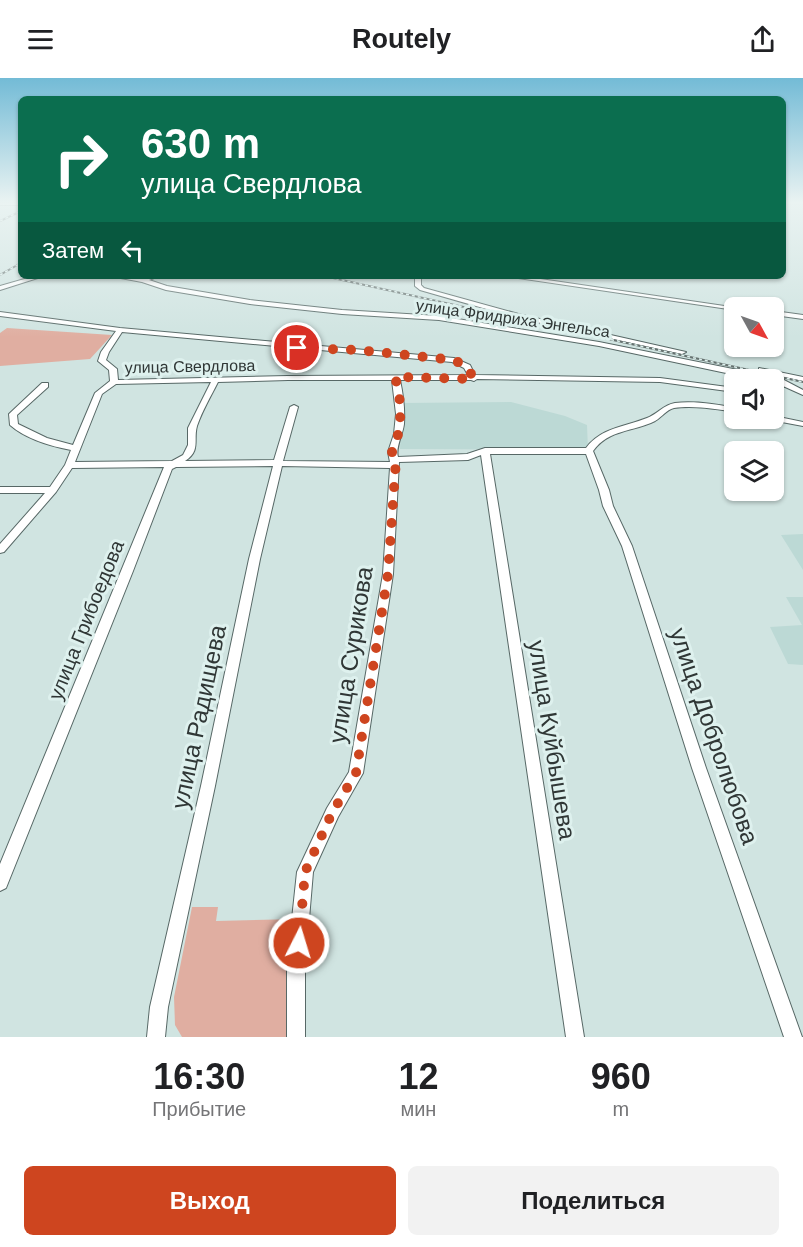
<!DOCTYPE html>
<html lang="ru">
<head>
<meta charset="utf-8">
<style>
  :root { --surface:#fff; --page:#f2f2f2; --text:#202124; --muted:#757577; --accent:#ce451f }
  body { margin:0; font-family:Helvetica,sans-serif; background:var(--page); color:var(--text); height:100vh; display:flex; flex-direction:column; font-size:22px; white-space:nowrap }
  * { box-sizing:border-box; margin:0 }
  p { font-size:20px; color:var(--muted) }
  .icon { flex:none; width:33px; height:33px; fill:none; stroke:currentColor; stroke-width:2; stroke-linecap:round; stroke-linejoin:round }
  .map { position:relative; height:959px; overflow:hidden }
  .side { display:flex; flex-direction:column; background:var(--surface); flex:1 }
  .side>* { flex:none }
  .guide { position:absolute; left:18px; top:18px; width:768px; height:183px; border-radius:9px; box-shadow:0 2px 4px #0004; background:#0b6e4f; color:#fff; overflow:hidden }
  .needle { width:39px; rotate:130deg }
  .controls { position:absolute; left:724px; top:219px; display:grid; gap:12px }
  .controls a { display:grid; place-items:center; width:60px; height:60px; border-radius:9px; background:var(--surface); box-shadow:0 2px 4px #0004; font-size:30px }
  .pin { position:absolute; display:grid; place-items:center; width:51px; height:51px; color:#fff; margin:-26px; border:3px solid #fff; border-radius:50%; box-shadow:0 2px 6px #0007 }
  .me { position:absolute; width:66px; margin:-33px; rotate:5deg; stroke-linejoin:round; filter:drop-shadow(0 0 4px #0008) }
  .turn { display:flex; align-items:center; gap:21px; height:126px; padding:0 24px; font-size:27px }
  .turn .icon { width:78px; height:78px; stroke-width:2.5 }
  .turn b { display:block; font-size:42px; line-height:51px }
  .then { display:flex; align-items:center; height:57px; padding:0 24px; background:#0003; gap:12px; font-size:22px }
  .eta { display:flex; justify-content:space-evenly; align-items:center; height:102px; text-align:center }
  .eta b { font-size:36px; font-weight:800; line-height:42px }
  .primary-button { display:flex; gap:12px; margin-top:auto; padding:12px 24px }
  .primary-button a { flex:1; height:69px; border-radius:9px; background:var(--accent); color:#fff; font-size:24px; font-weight:800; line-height:69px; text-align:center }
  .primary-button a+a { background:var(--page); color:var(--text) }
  header { display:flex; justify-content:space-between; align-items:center; height:78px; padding:0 24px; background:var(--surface); font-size:27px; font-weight:800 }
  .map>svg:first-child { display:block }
</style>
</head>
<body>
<header><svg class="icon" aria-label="menu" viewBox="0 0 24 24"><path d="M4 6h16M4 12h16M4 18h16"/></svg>Routely<svg class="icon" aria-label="share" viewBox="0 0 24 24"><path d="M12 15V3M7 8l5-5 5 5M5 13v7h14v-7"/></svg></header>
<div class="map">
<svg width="803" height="959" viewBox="0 0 803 959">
  <rect width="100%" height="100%" fill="#d0e4e1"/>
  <path fill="#bcd9d5" d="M511,324l54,14 22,9 1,25 -188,-1 2,-46z
    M803,456v36l-22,-35z
    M786,519h17v68l-15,-1 -18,-37 32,-2z"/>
  <path fill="#e0aea1" d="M7,250l105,7 -22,24 -90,7v-33z
    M192,829h26l-2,14 82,-2 -5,118h-111l-7,-12 -1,-28z"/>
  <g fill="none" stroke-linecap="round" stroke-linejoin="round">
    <g stroke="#576866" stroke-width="2">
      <path id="minor" d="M0,125h21v2h-21z
        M35,198h9l-44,14v-4z
        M110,198l33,2 16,-2 -10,4 18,6 83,14 92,10 97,6 160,26 183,37 21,11v5l-20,-9v10l-9,4v-20h-15l-160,-34 -160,-26 -97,-6 -92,-10 -84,-14 -24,-8z
        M417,198h6l-2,3v6l3,3 98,27 164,37 -4,2 -161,-35 -101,-29 -5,-4v-7z
        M505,198h15l218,32h-3v2z
        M774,233l29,4v4l-29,-4z
        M0,234l120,16 334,30 16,7 5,10 185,3 75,10v4l-75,-10 -183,-3 -3,2 -3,-1h-71c3,14 5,29 4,44 -1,10 -9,24 -6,33l69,-3 18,-6h101c16,-21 39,-21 61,-30 11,-4 16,-13 28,-15 19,-2 41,1 60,5v4c-18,-3 -42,-7 -61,-4 -8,2 -12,9 -19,13 -22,11 -46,8 -62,30l16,39 4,16 19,40 74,222 96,269h-18l-92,-269 -70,-222 -19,-40 -4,-16 -13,-36h-96l94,583h-18l-85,-582 -13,5 -69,2 -6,112 -30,199 -25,44 -25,55 -8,94v71h-18v-71l10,-94 30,-64 22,-36 34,-198 7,-106 -108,-2 -22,93 -45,227 -47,221 -3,30h-18l3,-30 51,-221 48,-227 24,-93 -97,1 -4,2 -39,102 -125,312 -2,5 -6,3v-27l164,-397 -92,1 -16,24 -52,60 -4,1v-9l45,-51h-45v-6h50l15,-22 6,-15c-21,-4 -45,-11 -61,-25l-1,-11 33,-31h6v4l-31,28 1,9 29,14 26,7 22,-52 15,-12 -1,-11 -11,-9 3,-9 15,-21 -116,-15zM122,254l330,30 12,6 4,7 -180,1 -170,4 -1,-11 -11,-9 3,-8zM288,302h104l4,34 -2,20 -6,18 2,10 -107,-1 15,-54 -4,-2 -4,2 -16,53 -89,1c16,-10 8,-21 12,-35 5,-15 14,-30 21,-44zM211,304l-23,46v17l-5,10 -11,6 -97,1 27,-68 14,-10z
        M759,290l44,9v4l-44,-9z
        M774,338l29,6v4l-32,-6 -1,-2h4z"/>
    </g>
    <use href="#minor" fill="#fff" fill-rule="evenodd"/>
    <g stroke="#667270" stroke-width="2">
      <path id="rail" d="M0,143l21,-10
        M0,197l21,-12
        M324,198l479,106"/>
    </g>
    <use href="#rail" stroke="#def1ee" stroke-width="1.5" stroke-dasharray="3" stroke-linecap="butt"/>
  </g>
  <linearGradient id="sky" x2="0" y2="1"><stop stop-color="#73bbd6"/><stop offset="0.48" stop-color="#eaf3f2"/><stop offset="1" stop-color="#eaf3f2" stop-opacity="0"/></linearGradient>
  <rect width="803" height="259" fill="url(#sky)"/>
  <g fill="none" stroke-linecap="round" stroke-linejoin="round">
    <path stroke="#ce451f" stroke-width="10" stroke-dasharray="0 18" d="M297,270l61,2 96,10 13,7 7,12 -79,-2c7,23 8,52 -3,75l4,8 -8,114 -32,199 -24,40 -27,59 -6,71"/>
  </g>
  <g text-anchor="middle" stroke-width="6" stroke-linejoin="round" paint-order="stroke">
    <g font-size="16" fill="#303736" stroke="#def1ee">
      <text transform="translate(513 240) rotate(8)" y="6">улица Фридриха Энгельса</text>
      <text transform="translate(190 288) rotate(-1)" y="6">улица Свердлова</text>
    </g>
    <g font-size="20" fill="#303736" stroke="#def1ee">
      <text transform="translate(86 542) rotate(-68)" y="7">улица Грибоедова</text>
    </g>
    <g font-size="24" fill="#303736" stroke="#def1ee">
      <text transform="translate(351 577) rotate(-81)" y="8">улица Сурикова</text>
      <text transform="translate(199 639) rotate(-78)" y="8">улица Радищева</text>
      <text transform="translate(714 658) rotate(71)" y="8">улица Добролюбова</text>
      <text transform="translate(552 662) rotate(81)" y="8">улица Куйбышева</text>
    </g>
  </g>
</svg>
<div class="controls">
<a><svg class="needle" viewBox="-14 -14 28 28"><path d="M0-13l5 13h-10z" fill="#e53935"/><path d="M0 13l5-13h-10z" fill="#757577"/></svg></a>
<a><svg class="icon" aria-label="sound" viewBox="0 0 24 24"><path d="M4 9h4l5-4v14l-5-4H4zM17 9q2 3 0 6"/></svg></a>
<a><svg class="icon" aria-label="layers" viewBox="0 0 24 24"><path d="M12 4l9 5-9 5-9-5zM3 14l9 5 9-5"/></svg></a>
</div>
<div class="pin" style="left:297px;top:270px;background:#d93025"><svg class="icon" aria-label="arrive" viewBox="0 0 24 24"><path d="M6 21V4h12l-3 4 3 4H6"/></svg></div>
<svg class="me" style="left:299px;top:865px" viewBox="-20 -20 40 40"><circle r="17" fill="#ce451f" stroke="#fff" stroke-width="3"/><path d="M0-11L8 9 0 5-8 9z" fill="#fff"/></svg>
<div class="guide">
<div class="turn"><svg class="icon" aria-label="right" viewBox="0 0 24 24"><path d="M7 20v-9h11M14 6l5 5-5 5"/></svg><div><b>630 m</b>улица Свердлова</div></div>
<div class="then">Затем<svg class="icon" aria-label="left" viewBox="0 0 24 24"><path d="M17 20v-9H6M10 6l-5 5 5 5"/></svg></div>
</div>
</div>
<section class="side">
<div class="eta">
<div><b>16:30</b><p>Прибытие</p></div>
<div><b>12</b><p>мин</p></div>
<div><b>960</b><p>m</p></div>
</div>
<div class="primary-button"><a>Выход</a><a>Поделиться</a></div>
</section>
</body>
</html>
